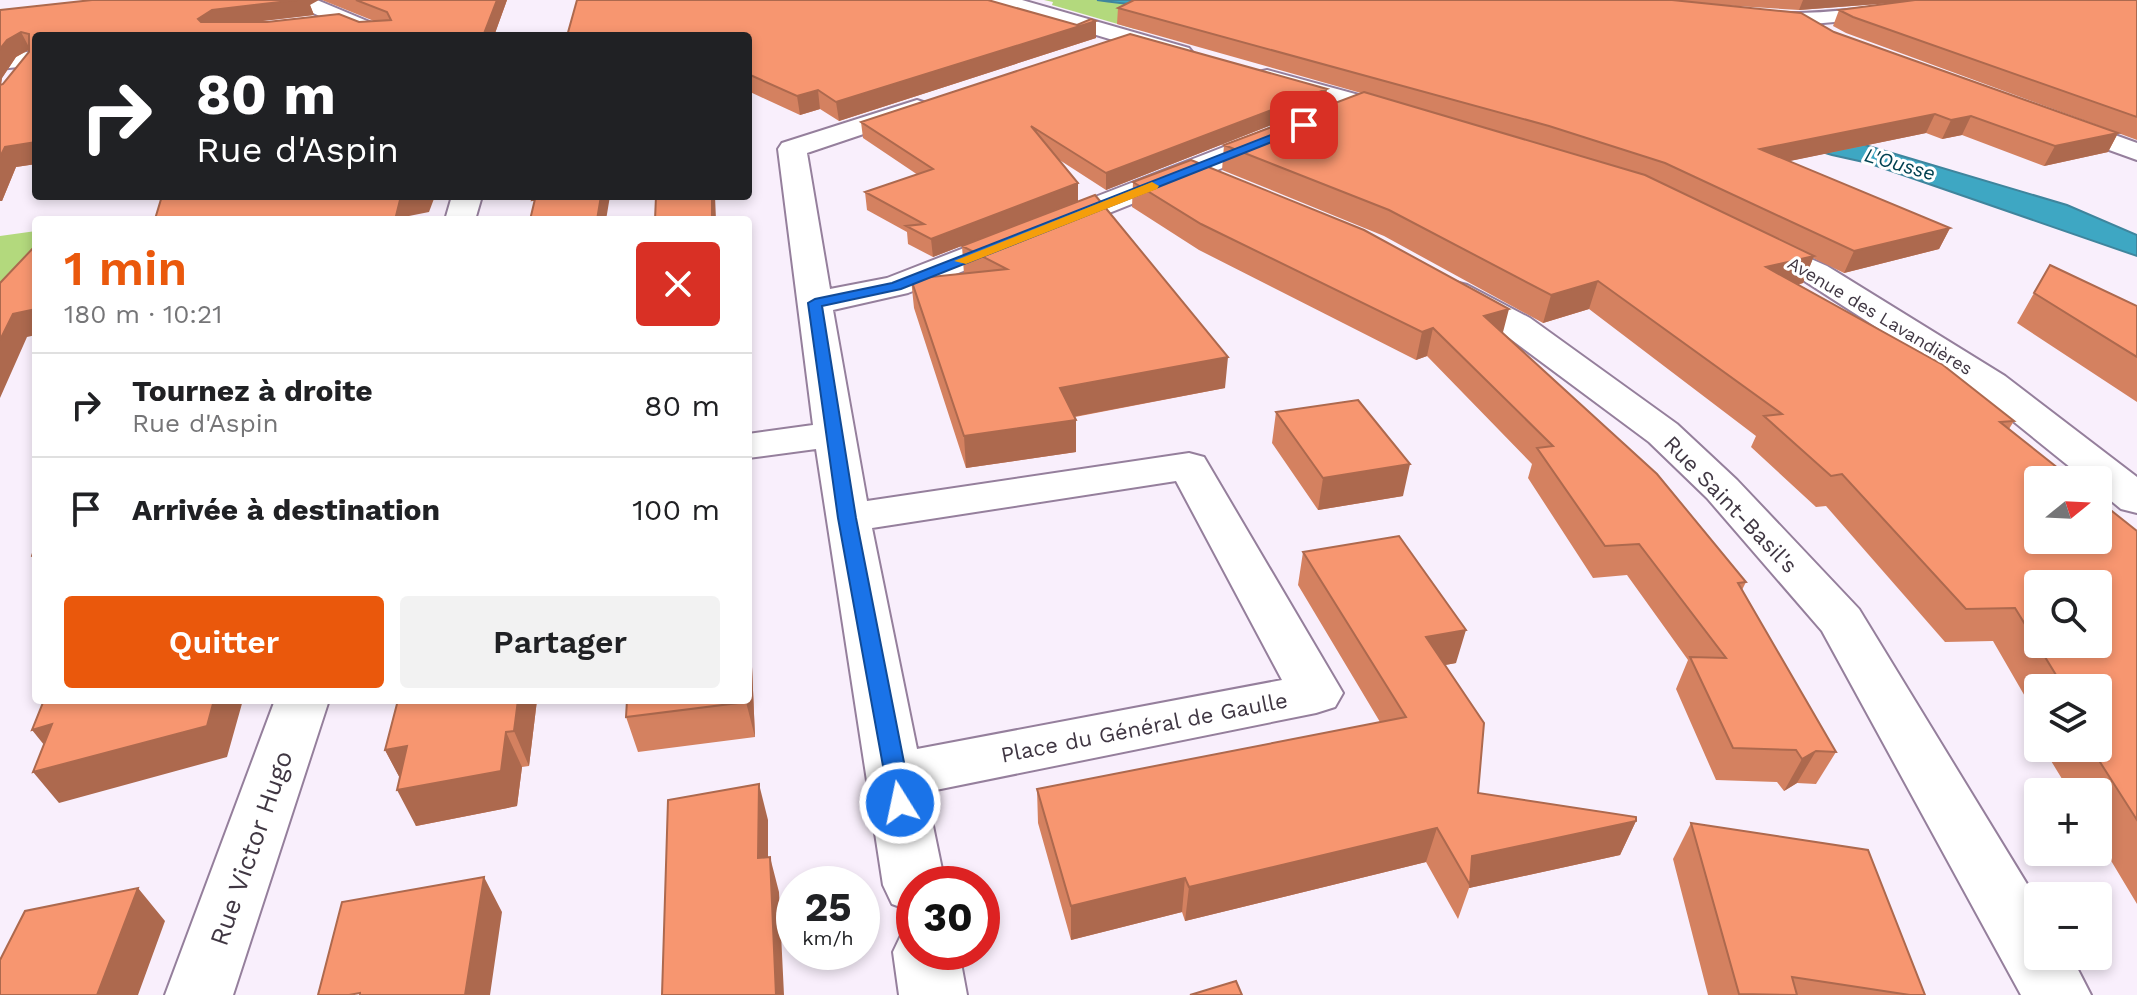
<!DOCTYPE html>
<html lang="fr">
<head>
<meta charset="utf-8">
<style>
  :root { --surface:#fff; --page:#f2f2f2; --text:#202124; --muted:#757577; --line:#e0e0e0; --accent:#ea580c }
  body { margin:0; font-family:"Work Sans",sans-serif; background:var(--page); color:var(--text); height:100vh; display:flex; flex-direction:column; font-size:30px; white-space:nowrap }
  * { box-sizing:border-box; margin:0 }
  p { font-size:26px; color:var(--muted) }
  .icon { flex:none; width:44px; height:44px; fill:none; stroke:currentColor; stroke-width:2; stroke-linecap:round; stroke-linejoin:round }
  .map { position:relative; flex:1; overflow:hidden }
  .details { position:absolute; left:32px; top:216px; width:720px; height:488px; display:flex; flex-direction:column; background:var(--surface); border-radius:8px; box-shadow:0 4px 12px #0003 }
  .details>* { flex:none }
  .top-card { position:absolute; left:32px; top:32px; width:720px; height:168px; border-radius:8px; box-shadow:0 4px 12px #0003; background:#202124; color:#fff; overflow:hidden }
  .needle { width:52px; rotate:72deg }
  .buttons { position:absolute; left:2024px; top:466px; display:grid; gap:16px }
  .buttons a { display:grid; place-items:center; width:88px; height:88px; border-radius:8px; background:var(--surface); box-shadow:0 4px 12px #0003; font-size:40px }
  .speed { position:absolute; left:776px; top:866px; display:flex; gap:16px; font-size:40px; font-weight:700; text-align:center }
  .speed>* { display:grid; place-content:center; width:104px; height:104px; border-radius:50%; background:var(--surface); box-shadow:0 4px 12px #0003; line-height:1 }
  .speed small { font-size:20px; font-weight:400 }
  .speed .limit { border:12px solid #d22; background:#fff; color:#111 }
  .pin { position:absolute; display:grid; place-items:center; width:68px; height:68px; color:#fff; margin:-34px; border-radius:16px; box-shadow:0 4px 12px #0006 }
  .me { position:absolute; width:88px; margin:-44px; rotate:350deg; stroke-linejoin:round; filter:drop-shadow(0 0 6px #0008) }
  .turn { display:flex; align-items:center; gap:28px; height:168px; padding:0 32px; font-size:36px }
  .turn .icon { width:104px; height:104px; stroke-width:2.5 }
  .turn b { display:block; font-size:56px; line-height:68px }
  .round { display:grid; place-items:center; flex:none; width:84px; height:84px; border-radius:8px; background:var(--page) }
  .head { display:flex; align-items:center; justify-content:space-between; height:136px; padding:0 32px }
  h1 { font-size:48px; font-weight:600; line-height:60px; color:var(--accent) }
  .action { display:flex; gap:16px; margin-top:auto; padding:16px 32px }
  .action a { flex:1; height:92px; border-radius:8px; background:var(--accent); color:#fff; font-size:32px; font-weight:600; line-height:92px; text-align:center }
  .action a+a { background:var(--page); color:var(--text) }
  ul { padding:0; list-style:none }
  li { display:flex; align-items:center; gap:24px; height:104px; padding:0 32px; border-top:2px solid var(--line) }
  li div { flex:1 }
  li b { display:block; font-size:30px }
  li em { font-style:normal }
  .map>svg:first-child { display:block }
</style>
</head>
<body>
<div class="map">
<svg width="2137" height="995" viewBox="0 0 2137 995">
  <rect width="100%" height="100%" fill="#f9effc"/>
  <path fill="#b3d97d" d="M1044,0h53l99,10 -61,19 -83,-24 1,-3z
    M36,231v50l-36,40v-85z"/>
  <path fill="#3ea7c3" stroke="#3f859d" stroke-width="2" d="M1097,0h122l210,22 69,14 569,169 70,30v21l-269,-93 -36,-8c-154,-49 -308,-101 -468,-129 -88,-15 -179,-13 -267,-26z"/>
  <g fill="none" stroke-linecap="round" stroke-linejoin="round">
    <g stroke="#957f9c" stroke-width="4">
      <path id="street" d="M290,0h27l74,31 3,5h-30l-71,-32z
        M990,0h32l167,48 4,5 -4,5h-16l-180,-54z
        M1621,0c59,0 118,13 178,13 58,-1 112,-13 171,-13l-10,6 -59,10 -100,9 -64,-3 -106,-16z
        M36,51v14l-36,4v-14z
        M1267,70l147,40 4,6 -4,6 -9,2 -147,-42 -3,-5 3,-5z
        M917,100l9,3 4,5 -4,5 -119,40 23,136 57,-11 383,-149h20l3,6 -3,6 -382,152 -75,17 34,191 322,-48 15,4 139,236 -8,14 -19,6 -390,79 19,92h-31v28l-22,-8 -9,-19 -67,-436 -68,9v-24l65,-9 -35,-276 4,-6zM1176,481l106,199 -365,69 -45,-221z
        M2057,114l80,29v17l-89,-32 -4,-6 4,-6z
        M452,196h30l-7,24h-30z
        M1754,234l73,32 178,110 132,101v36l-16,-4 -23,-19v-10h-12l-109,-88 -174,-112 -60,-29 -5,-7 5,-7z
        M1455,282l12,3 63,33 147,106 60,56 122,129 179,293v54h33l20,39h-70l-199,-364 -115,-133 -58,-56 -145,-108 -61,-35 -5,-7 5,-7z
        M275,700h54l-96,295h-68z
        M914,927v25h45l8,43h-68l-6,-43 10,-21z"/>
    </g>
    <use href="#street" fill="#fff" fill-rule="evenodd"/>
  </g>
  <path fill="#d48160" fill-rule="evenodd" d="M322,0h185l-13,36h-458v128l-20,3 -14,34 -2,-191 310,-5 4,10 -63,7h108l15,-1zM29,50v2l-26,32 -2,1 1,-7 14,-21z
    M1134,0h1003v140l-19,-7 -10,19 -64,14 -82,-31 -20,4 -16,-6 -137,28 161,67 -11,21 -95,24 -31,-15 -10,25 -5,2 216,136 -5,8 128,102v373l-39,-65v-47h-28l-25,-41 2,-3h51v-60h-60v31l-45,-78 -48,1 -119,-136 -10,1 -65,-60 5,-11 -167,-127 -46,14 -159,-87 -162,-66 2,-25 137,-52 -244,-69 1,-16zM1891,3l-52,7 -6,16 13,7 270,99 -282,-100 -114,-27 79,5z
    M748,36l348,2 -257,83 -19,-12 -20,6 -52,-24z
    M1325,104l-219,86 -48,-31 20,42 -145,56 -25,-13 -1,-12 -40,-22 -2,-18 53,-17 -55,-37 -2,-16z
    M1133,182l369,151 244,249 -4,8 94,162 -20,32 -19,-1 -13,8 -7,-9 -61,-2 -40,-91 12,-29 -61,-85 -34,3 -65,-100 4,-14 -105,-108 -11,4 -217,-110 -67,-43z
    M1095,195l130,193 -150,29 1,35 -110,16 -52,-160 -3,-29 53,-5 -2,-28z
    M2050,265l87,41v96l-120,-79z
    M1276,412l127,84 -85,14 -46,-67z
    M1303,552l153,111 -11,2 33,128 158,28 -16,34 -151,33 -11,31 -32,-57 -241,59 -3,-9 -111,28 -33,-117 -1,-34 343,-67 -82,-137z
    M752,667l3,70 -117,15 -12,-35z
    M398,700h139l-8,66 -7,1 -5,39 -101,20 -16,-48 -15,-28z
    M1691,823l234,172h-217l-35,-136z"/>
  <path fill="#ad694e" d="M297,0h22l-9,5 4,10 -95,11 -14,10 -7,-17 14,-9z
    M497,0h10l-13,36h-11z
    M1803,0h127l-131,10z
    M1096,21v17l-257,83 -3,-19z
    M21,32l9,17 -14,8 -14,21 -2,12v-41l7,-9z
    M1327,89l-2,15 -219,86v-17z
    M818,90l2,19 -20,6 -3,-19z
    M1935,114l-9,19 -174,36 8,-20z
    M1971,116l-9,19 -20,4 9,-19z
    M2118,133l-10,19 -64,14 11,-20z
    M36,142v22l-20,3 -14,34h-2v-44l5,-10z
    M1078,183v18l-145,56 -2,-18z
    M401,196h34l-6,16 -20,4 -1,4h-13z
    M601,196h9l-4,24h-9z
    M712,196h3l1,24h-4z
    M1950,228l-11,21 -95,24 10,-22z
    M1814,256l-11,27 -48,12 11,-28z
    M1598,281l-9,28 -46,14 8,-28z
    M36,309v26l-9,2 -27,61v-58l13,-26z
    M1509,309l-7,27 -18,-20z
    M1433,328l-6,28 -11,4 6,-28z
    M1228,357l-3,31 -164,31 -1,-31z
    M1076,420v32l-110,16 -2,-32z
    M1410,464l-7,32 -85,14 5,-32z
    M1466,630l-10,33 -38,7 8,-33z
    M748,650l4,17 3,70 -9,-35v-2h2z
    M214,700h29l-16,57 -168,46 -26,-31z
    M518,700h19l-8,66 -15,-35z
    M52,724l5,37 -25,-31z
    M506,732l16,35 -5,39 -101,20 -19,-36z
    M407,746l-3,40 -19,-36z
    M1816,751l-19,32 -13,8 18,-32z
    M759,784l9,36v73l-10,-35z
    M1636,821l-16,34 -151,33 3,-32z
    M1437,828l-11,34 -241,59 4,-34z
    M770,857l9,35 5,103h-8z
    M484,877l18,35 -12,83h-25z
    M1185,878l-3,34 -111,28v-34z
    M138,888l27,33 -27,74h-41z"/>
  <path fill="#f79670" stroke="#ad694e" stroke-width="2" fill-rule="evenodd" d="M92,0h205l-85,10 -14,9 3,3h66l72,-8 20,8 32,-2 -4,-8 -31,-12h141l-14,36h-447v106l-31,5 -5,10v-72l3,-1 26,-32v-18l-8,-2 -14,8 -7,9v-39z
    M577,0h411l89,25 14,-6 5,2 -260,81 -18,-12 -21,6 -49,-22v-38h-181z
    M1134,0h538l129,13 33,19 284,101 -63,13 -84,-30 -20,4 -16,-6 -175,35 190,79 -96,23 -189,-88 -116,-37 -431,-118z
    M1915,0h222v117l-284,-100 -14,-7z
    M1130,34l197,55 -221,84 -75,-47 47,57 -147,56 -25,-13 18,-2 -59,-32 68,-23 -72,-47z
    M1364,92l281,83 169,81 -48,11 177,98 71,56 -14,1 73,58h-35v60h60v-40l39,31v289l-46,-72h7v-60h-34l-49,-80 -49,1 -124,-135 -11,2 -67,-60 18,-2 -184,-133 -47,14 -162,-85 -165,-65zM2038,584h60v60h-60z
    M1191,160l173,70 145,79 -25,7 173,158 89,108 -8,1 98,169 -20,-1 -14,8 -6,-9 -63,-2 -43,-91 36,1 -87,-114 -34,2 -68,-98 16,-2 -120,-118 -11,4 -221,-108 -68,-42z
    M1095,195l133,162 -168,31 16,32 -112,16 -53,-157 96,-10 -45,-23z
    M162,196h239l-6,24h-249l9,-1z
    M533,196h68l-4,24h-67l5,-21 -3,1z
    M656,196h56v24h-57z
    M36,245v64l-23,5 -13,26v-57z
    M2050,265l87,41v51l-103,-64z
    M1358,400l52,64 -87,14 -47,-66z
    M1399,536l67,94 -40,7 58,86 -6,70 158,24v4l-164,35 -2,29 -33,-57 -248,59 -4,-9 -114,28 -34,-117 369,-72 -103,-165z
    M36,544v14l-4,-2z
    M44,700h170l-7,26 -174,46 19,-48 -20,6z
    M398,700h120l-4,31 -8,1 -5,39 -104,19 10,-44 -22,4z
    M627,700h119v2l-120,15z
    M759,784l-1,74 12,-1 6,138h-114l6,-195z
    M1691,823l177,27 57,145h-15l-118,-18 5,18 -58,-1z
    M484,877l-19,118h-105v-2l-11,2h-31l24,-93z
    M138,888l-41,107h-97v-35l25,-49z
    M1236,981l6,14h-52z"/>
  <path fill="#1a73e8" stroke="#114b97" stroke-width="2" d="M1304,122l5,3 -2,3 -406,161 -79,17 34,212 56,285 -4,7 -8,3 -9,-3 -53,-292 -30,-215 7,-4 77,-16z"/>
  <path fill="#f59e0b" d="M1152,182l7,4 -2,3 -191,75 -12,-3z"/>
  <g text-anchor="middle" stroke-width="6" stroke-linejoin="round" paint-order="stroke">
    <g font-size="18" fill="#403743" stroke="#fff">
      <text transform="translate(1880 316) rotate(31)" y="6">Avenue des Lavandières</text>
    </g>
    <g font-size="20" font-style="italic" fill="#004251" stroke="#fff">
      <text transform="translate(1900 164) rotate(16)" y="7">L'Ousse</text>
    </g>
    <g font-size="22" fill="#403743" stroke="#fff">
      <text transform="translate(1731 504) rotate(46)" y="8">Rue Saint-Basil's</text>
      <text transform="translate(1144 727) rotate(-11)" y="8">Place du Général de Gaulle</text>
    </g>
    <g font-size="26" fill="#403743" stroke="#fff">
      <text transform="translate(251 848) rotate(-71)" y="9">Rue Victor Hugo</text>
    </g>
  </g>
</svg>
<div class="buttons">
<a><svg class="needle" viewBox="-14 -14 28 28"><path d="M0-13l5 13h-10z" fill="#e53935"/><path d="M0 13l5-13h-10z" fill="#757577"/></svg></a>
<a><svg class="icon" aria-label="search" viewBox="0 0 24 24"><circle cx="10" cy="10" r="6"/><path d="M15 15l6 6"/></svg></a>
<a><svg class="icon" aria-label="layers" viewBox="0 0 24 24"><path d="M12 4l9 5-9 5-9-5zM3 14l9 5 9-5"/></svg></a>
<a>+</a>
<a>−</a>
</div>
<div class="speed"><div>25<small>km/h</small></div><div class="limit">30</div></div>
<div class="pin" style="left:1304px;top:125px;background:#d93025"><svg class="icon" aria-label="arrive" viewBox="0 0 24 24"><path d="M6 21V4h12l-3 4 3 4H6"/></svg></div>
<svg class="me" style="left:900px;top:803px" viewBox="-20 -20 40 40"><circle r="17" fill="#1a73e8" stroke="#fff" stroke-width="3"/><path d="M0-11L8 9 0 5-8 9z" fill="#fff"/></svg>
<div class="top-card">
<div class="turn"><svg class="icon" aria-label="right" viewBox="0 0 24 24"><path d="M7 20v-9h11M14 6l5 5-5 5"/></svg><div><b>80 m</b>Rue d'Aspin</div></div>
</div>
<section class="details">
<div class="head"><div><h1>1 min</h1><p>180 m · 10:21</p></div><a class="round" style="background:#d93025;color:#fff"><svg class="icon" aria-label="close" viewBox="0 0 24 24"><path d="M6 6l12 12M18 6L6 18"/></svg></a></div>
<ul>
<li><svg class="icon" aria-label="right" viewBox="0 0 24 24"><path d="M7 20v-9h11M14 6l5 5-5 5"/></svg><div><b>Tournez à droite</b><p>Rue d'Aspin</p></div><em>80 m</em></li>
<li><svg class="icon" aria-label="arrive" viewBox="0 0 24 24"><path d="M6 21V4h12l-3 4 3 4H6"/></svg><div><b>Arrivée à destination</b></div><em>100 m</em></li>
</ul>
<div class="action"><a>Quitter</a><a>Partager</a></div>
</section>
</div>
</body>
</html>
